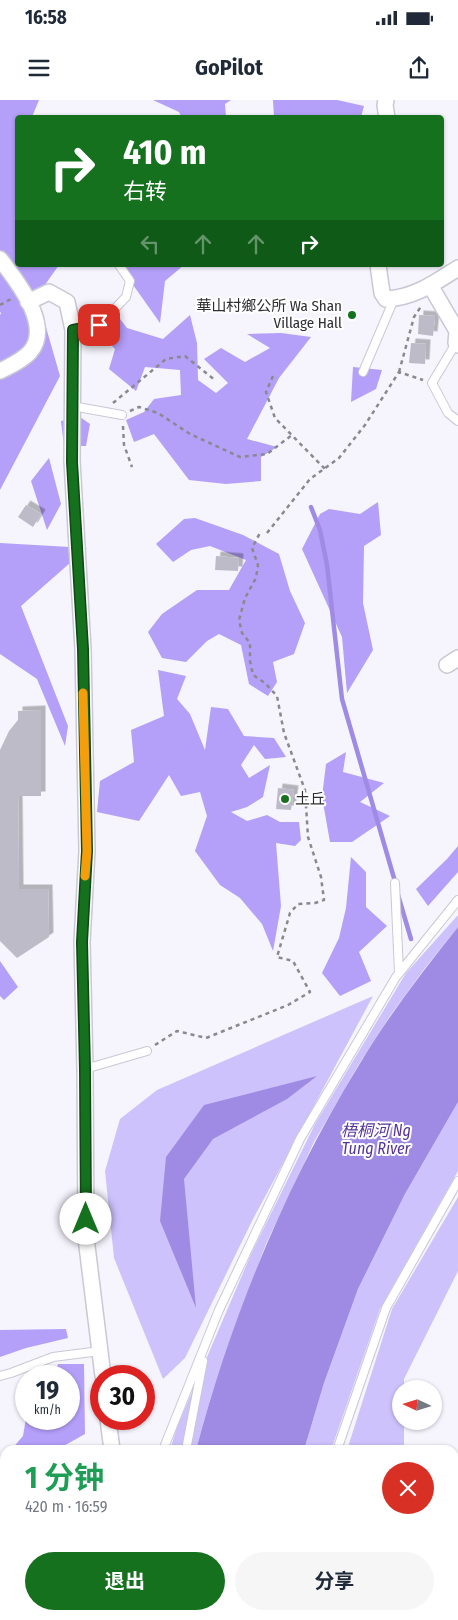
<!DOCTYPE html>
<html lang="zh">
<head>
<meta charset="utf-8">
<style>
  :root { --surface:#fff; --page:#f6f6f7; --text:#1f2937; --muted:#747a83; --accent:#15711e }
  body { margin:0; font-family:"Fira Sans Condensed","Noto Sans SC",sans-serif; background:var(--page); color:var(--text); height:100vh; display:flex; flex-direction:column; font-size:19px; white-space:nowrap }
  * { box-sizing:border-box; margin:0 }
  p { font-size:16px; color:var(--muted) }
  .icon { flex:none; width:28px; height:28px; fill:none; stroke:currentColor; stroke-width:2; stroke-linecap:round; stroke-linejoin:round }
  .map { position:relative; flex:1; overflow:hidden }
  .details { position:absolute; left:0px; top:1345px; width:459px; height:175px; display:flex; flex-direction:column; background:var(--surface); border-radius:15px 15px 0 0; box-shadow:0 1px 4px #0004 }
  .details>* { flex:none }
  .banner { position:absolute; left:15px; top:15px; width:429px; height:152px; border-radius:5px; box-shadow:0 1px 4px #0004; background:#15711e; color:#fff; overflow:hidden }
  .needle { width:32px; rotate:274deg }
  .controls { position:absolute; left:392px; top:1280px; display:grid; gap:10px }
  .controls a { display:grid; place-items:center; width:50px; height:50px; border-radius:50%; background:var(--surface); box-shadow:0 1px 4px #0004; font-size:25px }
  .speed { position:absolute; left:15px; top:1265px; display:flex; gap:10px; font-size:25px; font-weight:700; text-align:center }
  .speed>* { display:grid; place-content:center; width:65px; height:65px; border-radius:50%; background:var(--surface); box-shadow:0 1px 4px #0004; line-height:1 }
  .speed small { font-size:12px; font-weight:400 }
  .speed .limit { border:8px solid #d22; background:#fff; color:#111 }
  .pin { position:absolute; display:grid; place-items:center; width:42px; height:42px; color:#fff; margin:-21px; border-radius:10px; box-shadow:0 2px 8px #0006 }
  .me { position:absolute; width:55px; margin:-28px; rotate:0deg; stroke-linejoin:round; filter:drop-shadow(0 0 4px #0008) }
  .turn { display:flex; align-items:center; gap:18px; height:105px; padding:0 25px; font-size:22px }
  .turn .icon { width:65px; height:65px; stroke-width:2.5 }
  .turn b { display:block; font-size:35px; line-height:42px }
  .lanes { display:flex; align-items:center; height:48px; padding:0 25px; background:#0003; justify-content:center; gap:25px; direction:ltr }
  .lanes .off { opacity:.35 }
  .round { display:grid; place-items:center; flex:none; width:52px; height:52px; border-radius:26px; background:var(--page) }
  .headline { display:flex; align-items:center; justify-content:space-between; height:85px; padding:0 25px }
  h1 { font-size:30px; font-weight:700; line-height:38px; color:#1e9e55 }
  .cta { display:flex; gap:10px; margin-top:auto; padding:10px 25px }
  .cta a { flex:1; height:58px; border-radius:30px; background:var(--accent); color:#fff; font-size:20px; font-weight:700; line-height:58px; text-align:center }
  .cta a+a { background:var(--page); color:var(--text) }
  .status { display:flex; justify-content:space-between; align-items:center; height:35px; padding:0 25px; background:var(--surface); direction:ltr }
  .status svg { height:14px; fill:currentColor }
  header { display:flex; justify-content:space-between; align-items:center; height:65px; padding:0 25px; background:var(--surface); font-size:22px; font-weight:700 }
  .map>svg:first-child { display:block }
</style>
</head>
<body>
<div class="status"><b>16:58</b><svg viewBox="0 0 49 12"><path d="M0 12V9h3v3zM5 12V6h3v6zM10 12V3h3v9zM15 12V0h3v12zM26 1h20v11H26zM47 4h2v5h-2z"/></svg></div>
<header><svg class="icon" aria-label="menu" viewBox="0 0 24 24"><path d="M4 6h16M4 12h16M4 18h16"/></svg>GoPilot<svg class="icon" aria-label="share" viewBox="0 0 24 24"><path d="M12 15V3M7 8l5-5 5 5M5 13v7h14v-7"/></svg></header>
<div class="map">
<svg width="458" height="1520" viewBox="0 0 458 1520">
  <defs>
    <filter id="shadow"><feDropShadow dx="4.5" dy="-4.5" stdDeviation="0" flood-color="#0004"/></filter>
  </defs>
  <rect width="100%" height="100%" fill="#f6f4fd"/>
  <path fill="#cec2fd" d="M458,815v12l-33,41 -35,48 -31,48 -45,78 -48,102 -27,71 -29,85 -14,50h-26l7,-23 75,-175 63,-128 91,-151z
    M373,896l-121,225 -67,137 -22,21 -49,-121 -9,-87 15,-52 37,-29z
    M458,1002v69l-78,138 -49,141h-27l20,-67 34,-94 47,-95z
    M458,1097v74l-54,108v10h-3v32h3v25l-2,4h-55l45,-141z"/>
  <path fill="#b49ff9" d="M0,0h39l-7,17 -14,1v147h41l-22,31 23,80 -60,114v-175l1,-2 -1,-1z
    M153,0h78l-6,4 1,13 -44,1 -3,-6z
    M273,0h64l27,6 -3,11h-87z
    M119,165h65l-19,16 -5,42z
    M113,210l14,18 36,11 27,-24 7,28 1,37 18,13 12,-10 -24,-24 17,-11 24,14 25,-14 -23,-14 34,-1 30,4 -32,41 -32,61 30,8 -16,10v24l-35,3 -37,-4 -35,-46 -20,8 -8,-22 18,-8 10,-13 27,-4 -1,-25 -35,-3 -9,24 -27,-22 6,-20 -24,-24z
    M353,267l29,3 -6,19 -25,13z
    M80,317l10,7 -4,22h-22l-3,-25z
    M49,358l12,46 -14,26 -16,-49z
    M378,402l3,33 -17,11 -1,57 10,47 -26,43 -5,-56 -40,-88 18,-35 9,-5 31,5z
    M195,418l48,17 36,19 11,37 15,32 -11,31 -21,8 4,20 -9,14 -19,-12 -8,-39 -22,-11 -12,7 -21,21 -24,-4 -14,-26 14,-18 35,-24h32l17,-30 -36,-14 -19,4 -18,12 -17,-18 28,-25z
    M0,443l87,5 -66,58 47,120 -3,20 -28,-67 -37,-25z
    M158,570l28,6 -9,23 13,15 15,36 6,-43 17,2 16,27 30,2 12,19 -21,2 -11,-14 -13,20 8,13 21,-13 -7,32 -16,10 -16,5 16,9 20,-6 13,7h19l2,18 -6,6 -19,-3 5,63 -8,45 -11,-27 -22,-26 -20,-13 -25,-34 12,-35 -7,-24 -19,4 -12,-21 -30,46 -42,-9 3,-31 34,-19 -3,-32 33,-14z
    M346,652l-3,20 41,11 -24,19 30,14 -38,26h-22l-8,-45 4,-33z
    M458,746v26l-30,34 -12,-17 31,-30z
    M351,757l15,15v35l21,19 -28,26 12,29 -31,15 -18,-23 17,-35 7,-30z
    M0,861l18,26 -14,13 -4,-4z
    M66,1229l2,9 -42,10 -26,9v-27z
    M58,1264h26l1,70 -25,14 -1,2h-48l12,-14 3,-18 43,1v-43h-14z
    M0,1440l5,17v45h-5z"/>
  <path fill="#a08be4" d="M458,827v175l-53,92 -47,95 -34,94 -20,67h-108c36,-135 90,-266 163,-385 29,-49 64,-94 99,-138z
    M317,976l-30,23 -74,40 -29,40 12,129 -36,-87 6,-64 38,-52z
    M149,1515h120l-1,5h-119z"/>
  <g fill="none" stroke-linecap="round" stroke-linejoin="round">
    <path stroke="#a08be4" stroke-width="4.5" d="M311,407l9,23 7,35 15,134 54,186
      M398,795l13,44"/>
  </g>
  <path fill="#bdbbc8" filter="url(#shadow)" d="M419,215l16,1 -2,20 -15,-2z
    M411,243l15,1 -1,20 -16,-1z
    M26,405l15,9 -8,13 -15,-10z
    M216,456l23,2 -1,13 -23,-1z
    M41,610v86h-23l1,93h29l1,48 -32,21 -17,-17v-191l9,-19 9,-11v-9z
    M278,688l16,2 -3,20 -15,-1z"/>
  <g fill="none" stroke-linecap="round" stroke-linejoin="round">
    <g stroke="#cac8d5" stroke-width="10">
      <path id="service" d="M73,230l26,-5 27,-28 4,-16 -11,-16
        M456,243l-24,40 16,30 10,8
        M363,272l31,-73
        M72,306l50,9
        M395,783l4,90
        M85,969l62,-18
        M0,1276l11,-3 42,-16 47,-6
        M163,1350l56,-140 81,-171 96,-162 62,-77
        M186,1350l17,-89
        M337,1350l49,-142 72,-127
        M454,1468l4,3
        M134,1520v-5
        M305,1520l1,-5"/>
    </g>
    <g stroke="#cac8d5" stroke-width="18">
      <path id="minor" d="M386,0l-1,5 2,13
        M0,159c17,22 53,67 30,93 -8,9 -20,14 -30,19
        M378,165l4,28 4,6c28,-1 50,-17 72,-31
        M430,185l27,46 -1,12 2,2
        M28,202l21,-10 18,10 6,28 -1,131 11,188 4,202 -5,91 3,127 1,169 17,138
        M447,565l11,-7
        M108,1319l4,31
        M113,1520v-5"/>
    </g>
    <path stroke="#8a8990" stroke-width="2.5" stroke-dasharray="4 4" stroke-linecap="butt" d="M0,205l11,-6
      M399,272l15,-55 8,-12
      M273,276l-7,16 9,26 50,51
      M113,303l53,-44 19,-3 30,24
      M130,311l9,-4 19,6 32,21 50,23 27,-3 25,-19
      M123,326l1,19 8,22
      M267,433l43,-54 29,-21 26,-33 34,-53 24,8
      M155,945l22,-14 29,7 82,-33 22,-13 -17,-31 -16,-4 13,-44 8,-9 17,-1 9,-3 -3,-23 -13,-40 -3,-47 -21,-57 -7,-37 -12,-13 -12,-8 -3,-14v-18l-8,-10 -3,-13 6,-22 11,-20 2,-13 -6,-17 9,-17"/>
    <use href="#service" stroke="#fff" stroke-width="8"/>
    <use href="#minor" stroke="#fff" stroke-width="15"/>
  </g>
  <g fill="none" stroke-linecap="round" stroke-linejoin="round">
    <g stroke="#0e4914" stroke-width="12">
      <path id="route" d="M86,1119l-1,-150 -3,-127 5,-91 -4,-202 -11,-187 1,-132 26,-5"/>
    </g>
    <use href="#route" stroke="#15711e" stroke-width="9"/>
    <path stroke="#f59e0b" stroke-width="9" d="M83,593l4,158 -2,25"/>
  </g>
  <g fill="#15711e" stroke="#fff" stroke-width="2">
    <circle cx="352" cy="215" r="5"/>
    <circle cx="285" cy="699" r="5"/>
  </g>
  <g text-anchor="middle" stroke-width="4" stroke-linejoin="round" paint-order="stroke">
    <g font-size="15" fill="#2f2e33" stroke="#fff" text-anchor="end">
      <text x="342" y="211">華山村鄉公所 Wa Shan<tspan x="342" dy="17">Village Hall</tspan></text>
      <text x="295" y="704" text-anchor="start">土丘</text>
    </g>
    <g font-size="16" font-style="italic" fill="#56339a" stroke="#fff">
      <text x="376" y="1036">梧桐河 Ng<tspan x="376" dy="18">Tung River</tspan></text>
    </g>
  </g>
</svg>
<div class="controls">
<a><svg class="needle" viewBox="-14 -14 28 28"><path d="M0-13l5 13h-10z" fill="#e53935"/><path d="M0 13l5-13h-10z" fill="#747a83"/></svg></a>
</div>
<div class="speed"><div>19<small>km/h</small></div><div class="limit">30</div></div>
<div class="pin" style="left:99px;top:225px;background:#d93025"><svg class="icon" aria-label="arrive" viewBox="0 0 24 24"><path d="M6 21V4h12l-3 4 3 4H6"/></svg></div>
<svg class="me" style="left:86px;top:1119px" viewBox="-20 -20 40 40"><circle r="19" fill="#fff"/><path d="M0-13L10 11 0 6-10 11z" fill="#15711e"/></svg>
<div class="banner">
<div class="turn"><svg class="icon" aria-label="right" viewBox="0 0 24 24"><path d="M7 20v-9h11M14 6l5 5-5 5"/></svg><div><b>410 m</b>右转</div></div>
<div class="lanes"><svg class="icon off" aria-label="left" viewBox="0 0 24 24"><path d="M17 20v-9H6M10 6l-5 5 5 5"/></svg><svg class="icon off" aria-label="ahead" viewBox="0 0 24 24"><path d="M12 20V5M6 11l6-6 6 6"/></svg><svg class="icon off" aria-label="ahead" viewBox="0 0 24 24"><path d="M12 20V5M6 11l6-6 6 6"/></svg><svg class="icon" aria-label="right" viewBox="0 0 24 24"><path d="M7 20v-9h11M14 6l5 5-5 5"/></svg></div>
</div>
<section class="details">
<div class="headline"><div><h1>1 分钟</h1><p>420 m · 16:59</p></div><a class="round" style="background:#d93025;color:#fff"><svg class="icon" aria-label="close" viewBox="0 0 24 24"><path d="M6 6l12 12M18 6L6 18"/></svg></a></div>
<div class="cta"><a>退出</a><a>分享</a></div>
</section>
</div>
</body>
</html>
